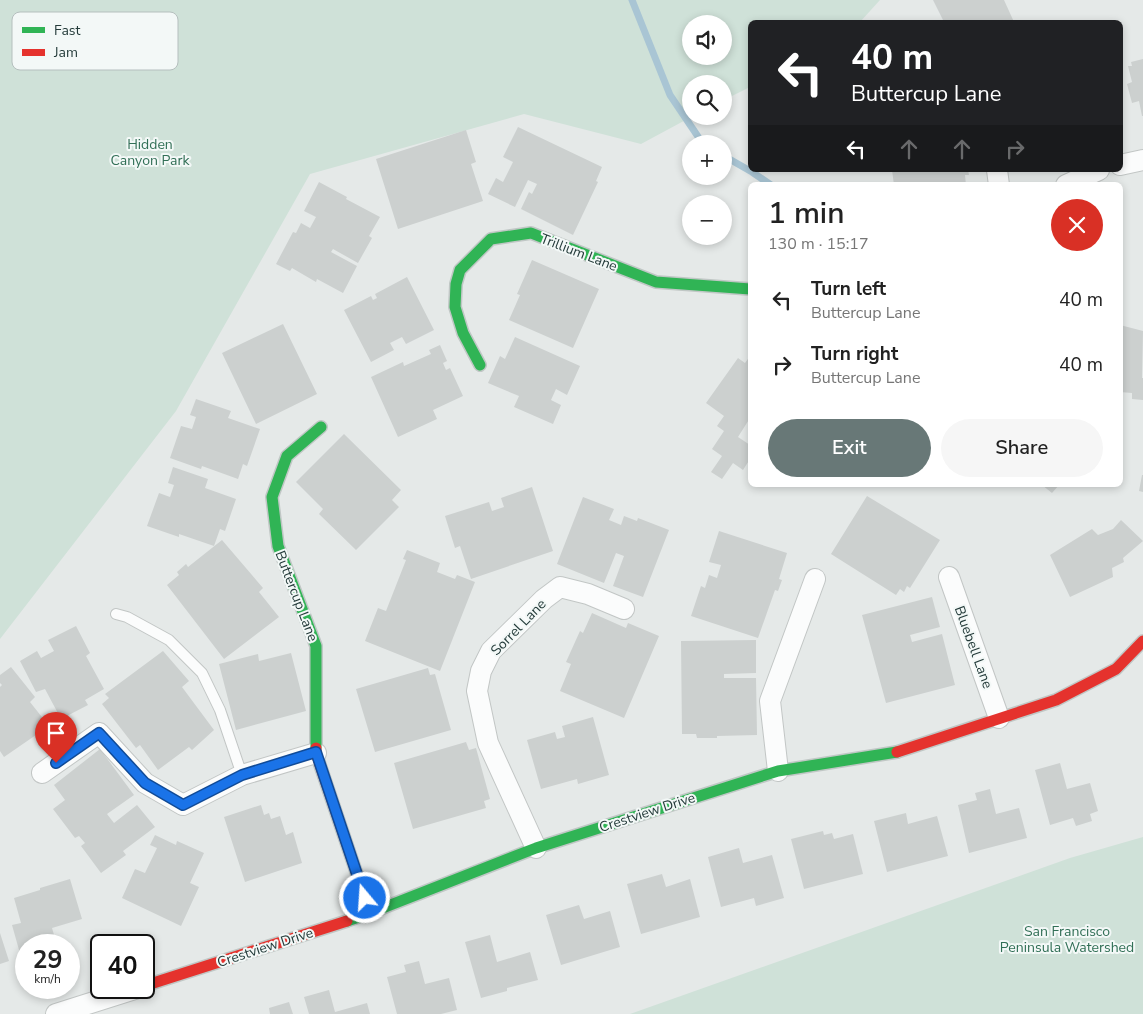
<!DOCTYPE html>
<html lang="en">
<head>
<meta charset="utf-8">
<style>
  :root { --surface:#fff; --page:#f6f6f6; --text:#222; --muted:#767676; --accent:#687877 }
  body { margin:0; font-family:"Nunito Sans",sans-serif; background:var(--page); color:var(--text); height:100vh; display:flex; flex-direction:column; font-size:19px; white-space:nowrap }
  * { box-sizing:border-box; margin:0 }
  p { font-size:16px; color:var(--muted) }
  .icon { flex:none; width:28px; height:28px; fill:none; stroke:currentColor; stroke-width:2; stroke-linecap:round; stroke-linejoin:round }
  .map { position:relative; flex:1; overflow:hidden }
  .panel { position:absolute; left:748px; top:182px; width:375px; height:305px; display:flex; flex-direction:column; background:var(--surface); border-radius:8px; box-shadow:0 2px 8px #0003 }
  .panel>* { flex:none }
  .hud { position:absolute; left:748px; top:20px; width:375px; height:152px; border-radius:8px; box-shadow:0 2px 8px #0003; background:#202124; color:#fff; overflow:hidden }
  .controls { position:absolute; left:682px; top:15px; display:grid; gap:10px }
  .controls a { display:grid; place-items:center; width:50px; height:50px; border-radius:50%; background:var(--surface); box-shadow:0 2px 8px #0003; font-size:25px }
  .speed { position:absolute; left:15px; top:934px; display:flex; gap:10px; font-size:25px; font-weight:700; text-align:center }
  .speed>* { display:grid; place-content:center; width:65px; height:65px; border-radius:50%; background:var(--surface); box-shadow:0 2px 8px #0003; line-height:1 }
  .speed small { font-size:12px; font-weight:400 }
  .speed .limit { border:2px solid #111; border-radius:8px; background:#fff; color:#111 }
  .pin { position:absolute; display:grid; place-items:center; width:42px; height:42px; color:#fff; margin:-51px -21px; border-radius:50% 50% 50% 0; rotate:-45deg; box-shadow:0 0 5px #0007 }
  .pin .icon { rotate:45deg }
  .me { position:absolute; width:55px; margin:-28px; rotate:342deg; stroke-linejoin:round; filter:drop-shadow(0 0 4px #0008) }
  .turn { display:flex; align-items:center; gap:18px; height:105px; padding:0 20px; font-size:22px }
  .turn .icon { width:65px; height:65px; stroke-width:2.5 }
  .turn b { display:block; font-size:35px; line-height:42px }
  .lanes { display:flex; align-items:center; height:48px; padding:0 20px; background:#0003; justify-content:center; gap:25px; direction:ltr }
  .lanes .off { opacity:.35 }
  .round { display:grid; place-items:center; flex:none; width:52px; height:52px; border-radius:26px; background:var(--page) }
  .overview { display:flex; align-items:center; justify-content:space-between; height:85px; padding:0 20px }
  h1 { font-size:30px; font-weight:600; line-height:38px }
  .primary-button { display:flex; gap:10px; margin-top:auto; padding:10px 20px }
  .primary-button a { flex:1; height:58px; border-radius:30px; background:var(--accent); color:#fff; font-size:20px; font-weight:600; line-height:58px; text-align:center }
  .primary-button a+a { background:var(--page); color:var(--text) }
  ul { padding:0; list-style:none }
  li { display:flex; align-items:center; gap:15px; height:65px; padding:0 20px }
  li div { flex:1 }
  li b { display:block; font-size:19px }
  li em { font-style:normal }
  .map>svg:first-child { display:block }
</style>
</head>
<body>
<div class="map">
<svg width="1143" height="1014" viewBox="0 0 1143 1014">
  <rect width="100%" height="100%" fill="#e5e9e8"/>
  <path fill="#cfe1d8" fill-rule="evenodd" d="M0,0h880l-20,22h-110v65l-26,13v-16h-33v32h2l-52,28 -117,-30 -214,60 -134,237 -176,228zM691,24h33v32h-33z
    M1143,837v177h-513l440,-156z"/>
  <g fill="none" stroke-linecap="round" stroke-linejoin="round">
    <path stroke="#a9c5d4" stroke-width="7" d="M632,0l38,95 33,49
      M724,156l28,16 19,13"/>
  </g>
  <path fill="#ccd0cf" d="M933,0h71l10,22h-70z
    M1143,59v57h-1l-3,-15 -7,2 -5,-19 5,-2 -4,-16h4l-1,-4z
    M518,127l84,40 -6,14 2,1 -25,53 -52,-26 8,-17 3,2 5,-10 -9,-4 -13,27 -27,-13 8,-16 7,4 10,-20 -10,-5z
    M466,130l10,32 -5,2 12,37 -85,28 -22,-70z
    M892,170h76l1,5h-4l1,10h-72z
    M319,182l28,15 -1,2 34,18 -11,19 3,2 -14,25 -25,-14 -2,3 26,14 -14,27 -26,-14 -1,3 -24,-14 -2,3 -14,-7 17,-32 3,1 5,-10 9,5 6,-11 -12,-6z
    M532,260l67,29 -26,59 -64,-28 11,-25 -3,-1z
    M407,277l27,53 -28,14 -4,-7 -12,6 4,7 -23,12 -27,-52 27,-14 2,4 4,-2 -2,-4z
    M283,324l34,70 -61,30 -34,-71z
    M1120,325l23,6 -1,47h1v22l-11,-1v-6l-12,-1z
    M515,337l65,29 -13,29 -11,-6 -5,11 10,5 -8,19 -39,-17 5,-11 -31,-13 12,-27 5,3z
    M440,345l7,16 -4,2 3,7 4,-2 13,28 -30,14 4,9 -39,18 -27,-60 32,-15 1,4 27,-12 -2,-4z
    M750,356v62l-12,19 12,8v14l-7,11 -10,-7 -11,16 -11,-7 11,-16 -10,-7 12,-18 -7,-5 7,-10 -18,-13 32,-45 7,5z
    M196,399l35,12 -3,7 32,11 -13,37 -4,-2 -5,15 -36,-13 -1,3 -31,-11 11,-32 11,3 4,-12 -6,-2z
    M344,434l57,56 -9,10 7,7 -43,43 -37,-36 4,-5 -27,-27z
    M173,467l35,12 -3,9 31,11 -11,32 -5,-2 -6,17 -35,-12v3l-32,-11 12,-33 11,4 4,-12 -6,-2z
    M1142,475h1v17l-4,-1z
    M1042,485h17l-7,8z
    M532,487l21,64 -82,28 -11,-33 -5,2 -10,-32 44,-14 3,9 12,-4 -3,-9z
    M867,496l73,44 -30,48 -3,-2 -3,6 -4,-3 -4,6 -65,-41z
    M583,497l31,12 -5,11 12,5 3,-9 13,5 1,-3 31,12 -26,67 -30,-11 11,-30 -8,-3 -12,30 -47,-19z
    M1121,520l22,21 -20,17 1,4 -12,6 1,9 -43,20 -20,-42 42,-26 6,6 15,-6z
    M719,531l68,22 -8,26 3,1 -4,11 -3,-1 -17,48 -67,-22 10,-30 4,2 4,-13 8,3 4,-13 -12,-3z
    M222,540l41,48 -4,4 20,25 -55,42 -57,-74 12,-10 -2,-3 9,-8 2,3z
    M407,550l33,13 -3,9 18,7 2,-4 18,7 -35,89 -75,-30 13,-33 8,3 20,-51 -3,-1z
    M932,597l8,30 -30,8 2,7 30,-8 13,51 -69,18 -24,-88z
    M592,613l34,15 2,-5 31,13 -35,82 -64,-27 11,-27 -5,-2 14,-31 3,2z
    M76,626l14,27 -4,3 18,33 -19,11 3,5 -27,14 -16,-30 -9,3 -16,-31 17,-10 4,7 13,-7 -6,-11z
    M756,640v33l-32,1v4h32l1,57 -40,1v2h-20l-1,-4h-14l-1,-93z
    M163,651l26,30 -7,6 32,43 -22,20 -3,-3 -31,23 -18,-25 -4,3 -34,-44 7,-6 -4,-4z
    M291,653l15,58 -70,19 -17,-66 39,-10 1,7z
    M11,667l24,30 -5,5 19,24 -45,31 -4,-6v-64l2,-2 -2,-2v-8z
    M428,668l2,7 5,-1 16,56 -76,22 -19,-63z
    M593,717l16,58 -31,9 -1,-5 -36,10 -14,-49 28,-8 2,7 8,-2 -3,-11z
    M466,742l3,8 7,-2 14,51 -6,2 2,7 -73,21 -19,-66z
    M100,749l34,46 -27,19 7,9 23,-18 18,22 -32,24 3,4 -25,18 -20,-27 4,-3 -6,-7 -4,2 -22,-29 12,-9 -11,-15z
    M1060,763l7,26 23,-6 8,28 -8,3 2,7 -16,5 -3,-8 -23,7 -15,-55z
    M990,789l6,25 23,-6 8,30 -58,15 -11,-48 19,-5 -2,-7z
    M261,805l3,10 5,-2 2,6 9,-3 6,19 7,-3 9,31 -57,19 -21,-65z
    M906,813l2,11 29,-8 11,40 -61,16 -13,-51z
    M823,831l1,4 8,-2 2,6 19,-5 10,40 -59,15 -13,-50z
    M155,835l21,10 1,-4 27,12 -14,30 9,4 -18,39 -59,-28 13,-29 10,4 12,-25 -7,-3z
    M739,848l4,15 29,-8 12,43 -28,8 -2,-8 -33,9 -13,-50z
    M662,874l4,13 24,-8 10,38 -59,17 -14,-50z
    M70,879l12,40 -30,9 5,17h-31v11l-5,1 -9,-32 9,-2 -7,-25 26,-8v-2z
    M579,905l5,14 26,-8 10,36 -59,18 -15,-50z
    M0,933l9,28 -9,3z
    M490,935l7,27 33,-10 8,28 -31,8v3l-26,7 -16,-56z
    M419,961l6,23 24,-6 8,32 -16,4h-44l-10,-37 19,-5 -2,-7z
    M329,990l6,22 32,-9 3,11h-61l-5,-17z
    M289,1002l4,12h-23l-1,-6z"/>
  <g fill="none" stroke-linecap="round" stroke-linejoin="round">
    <g stroke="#c2c6c5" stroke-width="12">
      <path id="lane" d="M116,614l11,3 42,23 33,33 18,37 22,65"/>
    </g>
    <g stroke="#c2c6c5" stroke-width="22">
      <path id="street" d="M1120,165l23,-5
        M997,170l2,15
        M1066,185l33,-15
        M949,577l50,141
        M778,771l-8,-70 45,-122
        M42,773l57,-40 46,50 38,22 59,-30 74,-22
        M536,848l-48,-105 -11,-52 4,-20 10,-20 53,-52 16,-12 28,7 36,15
        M56,1014l82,-26"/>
    </g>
    <g stroke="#c0c7c5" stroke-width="14">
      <path id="fast" d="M480,365l-17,-32 -8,-26 1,-23 4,-14 31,-31 40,-6 125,49 94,7
        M316,748v-102l-38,-100 -6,-49 15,-41 34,-29
        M347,921l23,-8 166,-65 242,-77 119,-19"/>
    </g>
    <g stroke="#c0c7c5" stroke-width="14">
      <path id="jam" d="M316,748v5l54,160
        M897,752l159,-52 60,-31 27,-28
        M144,986l203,-65"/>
    </g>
    <use href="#lane" stroke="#fbfcfc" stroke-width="10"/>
    <use href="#street" stroke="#fbfcfc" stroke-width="20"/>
    <use href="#fast" stroke="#30b455" stroke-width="11"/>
    <use href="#jam" stroke="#e5322d" stroke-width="11"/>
  </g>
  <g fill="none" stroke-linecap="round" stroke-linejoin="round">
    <g stroke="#114b97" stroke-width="12">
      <path id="route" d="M56,763l43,-30 46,50 38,22 59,-30 74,-23 49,146"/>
    </g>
    <use href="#route" stroke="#1a73e8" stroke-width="9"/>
  </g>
  <g text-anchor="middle" stroke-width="4" stroke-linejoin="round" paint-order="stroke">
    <g font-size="14" fill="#316f56" stroke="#f3f8f7">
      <text x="150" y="149">Hidden<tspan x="150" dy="16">Canyon Park</tspan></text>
      <text x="1067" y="936">San Francisco<tspan x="1067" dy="16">Peninsula Watershed</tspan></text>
    </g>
    <g font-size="14" fill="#243b3a" stroke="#f3f8f7">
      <text transform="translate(579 252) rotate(21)" y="5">Trillium Lane</text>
      <text transform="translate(297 596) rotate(69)" y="5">Buttercup Lane</text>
      <text transform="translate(518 627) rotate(-46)" y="5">Sorrel Lane</text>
      <text transform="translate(974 647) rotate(70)" y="5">Bluebell Lane</text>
      <text transform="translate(647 812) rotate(-18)" y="5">Crestview Drive</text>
      <text transform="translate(265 947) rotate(-18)" y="5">Crestview Drive</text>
    </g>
  </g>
  <rect x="12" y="12" width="166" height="58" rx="8" fill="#f3f8f7" stroke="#b5bfbe" stroke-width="1"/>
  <rect x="22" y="27" width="23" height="6" fill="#30b455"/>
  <rect x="22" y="49" width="23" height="7" fill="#e5322d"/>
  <g font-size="14" fill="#243b3a">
    <text x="54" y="35">Fast</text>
    <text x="54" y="57">Jam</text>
  </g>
</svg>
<div class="controls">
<a><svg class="icon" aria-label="sound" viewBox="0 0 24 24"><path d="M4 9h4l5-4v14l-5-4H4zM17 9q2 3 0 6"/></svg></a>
<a><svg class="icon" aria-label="search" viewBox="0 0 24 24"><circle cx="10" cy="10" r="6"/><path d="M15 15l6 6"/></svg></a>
<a>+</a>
<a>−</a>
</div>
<div class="speed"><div>29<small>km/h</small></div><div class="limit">40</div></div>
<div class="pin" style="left:56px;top:763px;background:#d93025"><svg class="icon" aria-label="arrive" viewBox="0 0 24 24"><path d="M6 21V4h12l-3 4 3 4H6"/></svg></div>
<svg class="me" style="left:365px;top:898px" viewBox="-20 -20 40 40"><circle r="17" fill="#1a73e8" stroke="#fff" stroke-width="3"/><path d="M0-11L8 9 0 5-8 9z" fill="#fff"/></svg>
<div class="hud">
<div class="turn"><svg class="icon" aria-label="left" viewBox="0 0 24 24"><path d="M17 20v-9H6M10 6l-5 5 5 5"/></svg><div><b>40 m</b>Buttercup Lane</div></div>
<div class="lanes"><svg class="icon" aria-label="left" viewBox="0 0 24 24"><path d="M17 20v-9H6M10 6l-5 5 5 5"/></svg><svg class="icon off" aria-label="ahead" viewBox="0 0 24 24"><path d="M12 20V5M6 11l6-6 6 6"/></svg><svg class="icon off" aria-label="ahead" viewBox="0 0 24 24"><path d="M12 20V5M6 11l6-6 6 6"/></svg><svg class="icon off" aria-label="right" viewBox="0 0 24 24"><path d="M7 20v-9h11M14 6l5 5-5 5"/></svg></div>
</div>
<section class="panel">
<div class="overview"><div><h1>1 min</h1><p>130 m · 15:17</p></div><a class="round" style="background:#d93025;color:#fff"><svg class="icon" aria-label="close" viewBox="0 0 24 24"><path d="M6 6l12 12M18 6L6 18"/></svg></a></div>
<ul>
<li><svg class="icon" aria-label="left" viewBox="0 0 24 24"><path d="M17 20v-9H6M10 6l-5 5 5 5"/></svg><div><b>Turn left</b><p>Buttercup Lane</p></div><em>40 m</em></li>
<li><svg class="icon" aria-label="right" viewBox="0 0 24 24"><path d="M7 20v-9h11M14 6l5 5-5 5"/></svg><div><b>Turn right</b><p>Buttercup Lane</p></div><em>40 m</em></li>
</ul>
<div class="primary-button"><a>Exit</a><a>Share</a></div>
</section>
</div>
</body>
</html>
